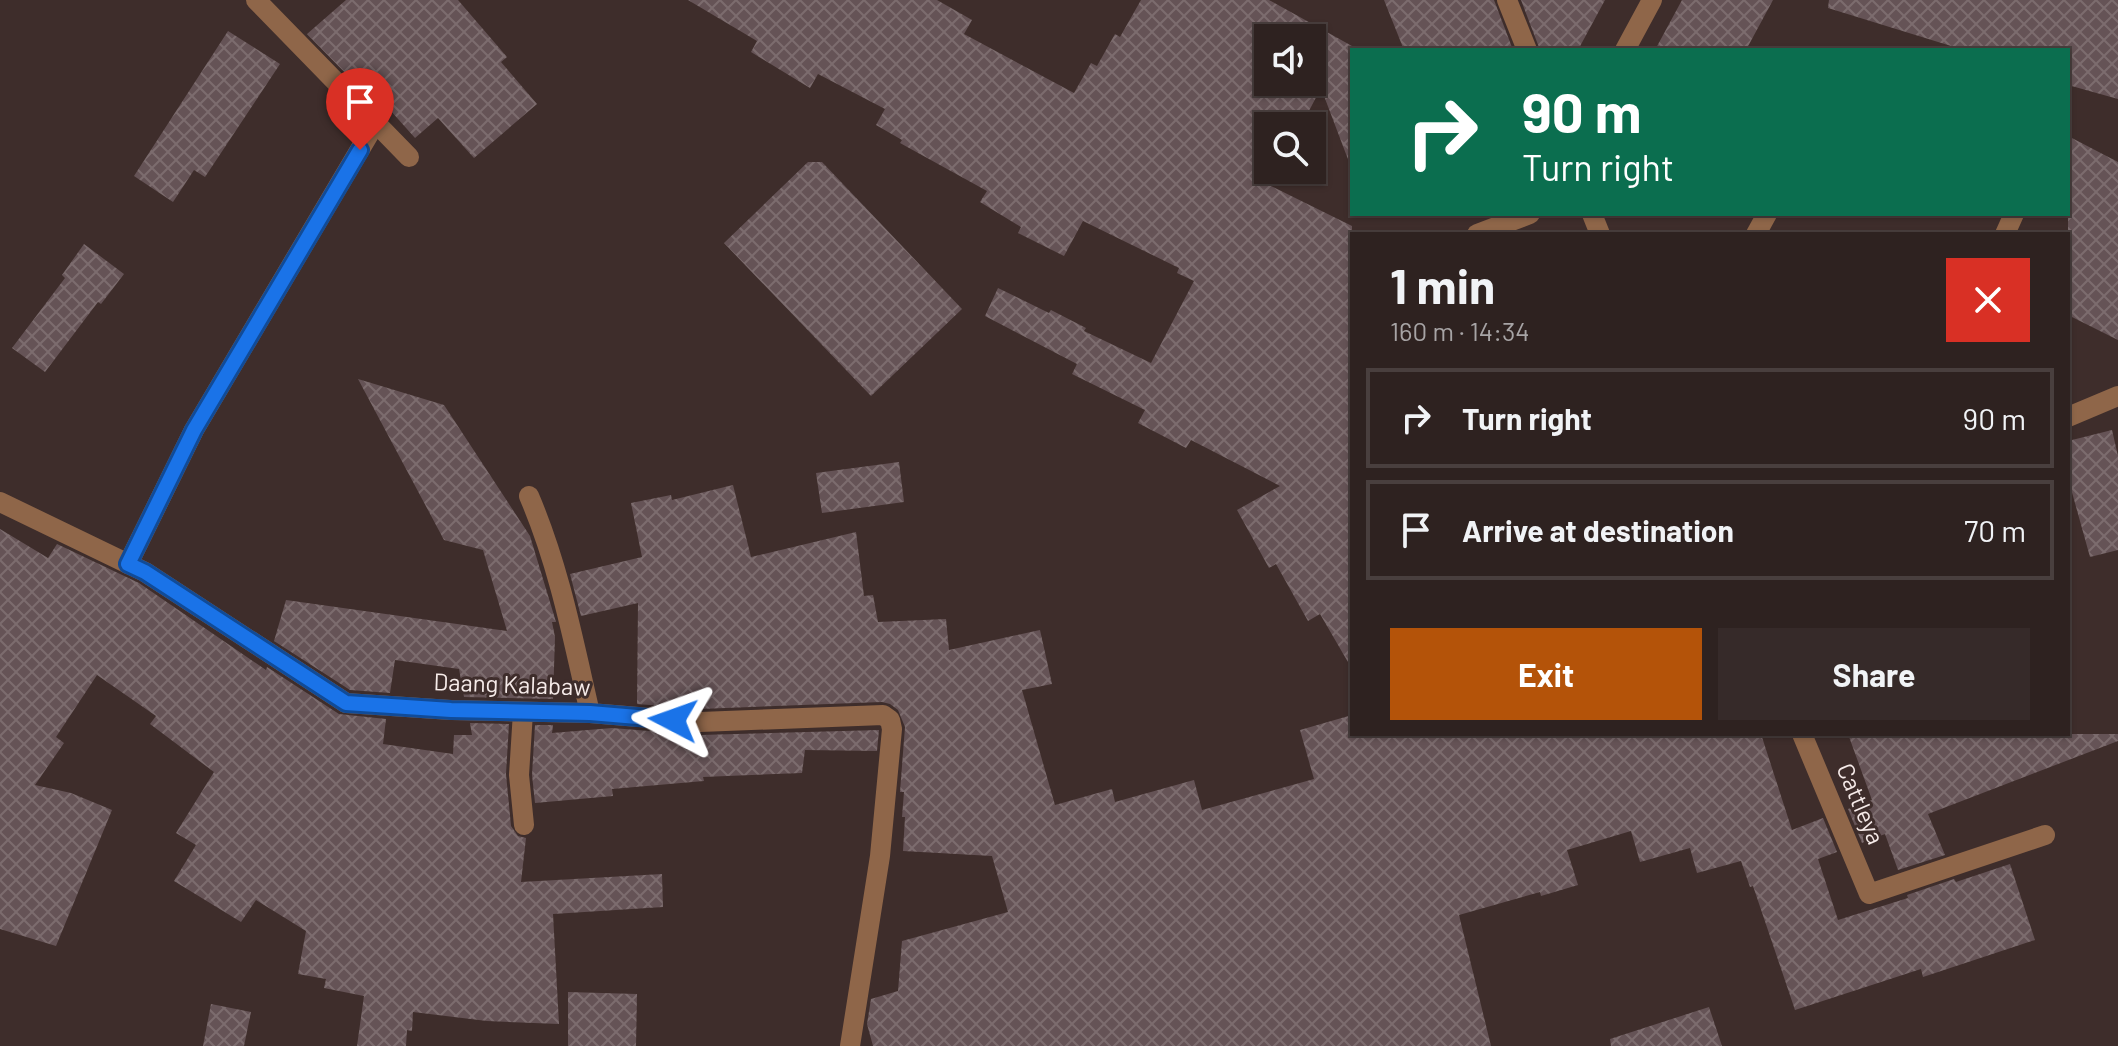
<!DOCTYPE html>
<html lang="en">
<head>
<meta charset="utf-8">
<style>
  :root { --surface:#2e2220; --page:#362a29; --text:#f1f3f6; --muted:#a7a4a5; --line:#493f3e; --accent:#b45309 }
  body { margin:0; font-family:Barlow,sans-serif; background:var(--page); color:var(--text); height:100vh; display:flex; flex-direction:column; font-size:30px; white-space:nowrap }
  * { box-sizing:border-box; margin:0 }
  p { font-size:26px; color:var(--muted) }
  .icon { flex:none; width:44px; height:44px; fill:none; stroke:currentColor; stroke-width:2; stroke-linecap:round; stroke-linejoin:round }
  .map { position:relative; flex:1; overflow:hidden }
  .panel { position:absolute; left:1350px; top:232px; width:720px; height:504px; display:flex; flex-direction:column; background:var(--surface); border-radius:0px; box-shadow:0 2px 6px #0004,0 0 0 2px var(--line) }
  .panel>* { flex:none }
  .top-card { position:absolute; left:1350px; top:48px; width:720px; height:168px; border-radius:0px; box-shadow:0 2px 6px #0004,0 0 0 2px var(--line); background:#0b6e4f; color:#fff; overflow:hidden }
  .fabs { position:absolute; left:1254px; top:24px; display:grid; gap:16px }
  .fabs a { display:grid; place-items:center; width:72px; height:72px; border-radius:0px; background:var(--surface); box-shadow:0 2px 6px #0004,0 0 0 2px var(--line); font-size:40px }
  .pin { position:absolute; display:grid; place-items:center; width:68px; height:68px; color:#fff; margin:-82px -34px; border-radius:50% 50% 50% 0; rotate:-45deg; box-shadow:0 0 8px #0007 }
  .pin .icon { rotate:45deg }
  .me { position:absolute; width:88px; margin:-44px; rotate:274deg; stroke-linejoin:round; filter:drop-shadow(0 0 6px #0008) }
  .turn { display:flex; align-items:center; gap:28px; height:168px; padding:0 40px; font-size:36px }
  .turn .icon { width:104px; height:104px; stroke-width:2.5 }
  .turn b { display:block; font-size:56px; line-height:68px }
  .round { display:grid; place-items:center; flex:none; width:84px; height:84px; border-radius:0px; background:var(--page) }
  .headline { display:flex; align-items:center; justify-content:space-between; height:136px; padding:0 40px }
  h1 { font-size:48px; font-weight:700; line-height:60px }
  .cta { display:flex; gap:16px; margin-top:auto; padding:16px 40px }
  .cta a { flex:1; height:92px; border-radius:0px; background:var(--accent); color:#fff; font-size:32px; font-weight:700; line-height:92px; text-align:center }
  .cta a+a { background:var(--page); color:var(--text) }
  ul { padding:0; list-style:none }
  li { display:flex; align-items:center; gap:24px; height:100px; margin:0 16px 12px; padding:0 24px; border:4px solid var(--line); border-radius:0px }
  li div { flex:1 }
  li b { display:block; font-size:30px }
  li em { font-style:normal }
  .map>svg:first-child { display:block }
</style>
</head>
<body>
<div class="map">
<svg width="2118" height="1046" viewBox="0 0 2118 1046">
  <defs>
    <pattern id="building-cross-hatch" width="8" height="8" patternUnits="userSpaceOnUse" patternTransform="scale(2)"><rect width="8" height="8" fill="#655356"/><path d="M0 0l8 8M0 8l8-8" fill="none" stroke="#7c6c6e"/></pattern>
  </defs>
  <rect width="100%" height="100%" fill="#3e2d2b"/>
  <path fill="url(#building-cross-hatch)" fill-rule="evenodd" d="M346,0h112l49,57 -6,5 36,42 -63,54 -36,-40 -23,20 -50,-56 -6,5 -52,-53z
    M688,0h249l35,20 -8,14 110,59 17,-30 6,3 18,-32 5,3 21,-37h128l83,46v116h-3l-28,-74 -20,38h-33v44h11l-8,16 81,40v443l-32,-55 -12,7 -32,-57 -7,4 -32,-58 43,-24 -89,-46 -5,8 -48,-25 7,-13 -73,-36 5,-10 -92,-48 13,-28 51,25 2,-3 35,18 -2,3 67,32 43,-82 -17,-8 2,-5 -96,-47 -19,35 -46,-23 3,-6 -41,-25 7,-11 -87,-48 2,-3 -26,-15 9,-16 -67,-35 -8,14 -59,-36 6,-11zM1268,38h44v44h-44z
    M1384,0h110l19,50h-109z
    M1521,0h84l-27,50h-38z
    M1682,0h91l-27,50h-91z
    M1829,0h289v99l-50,-14v-35h-104l-136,-42z
    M228,31l52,33 -75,113 -11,-7 -21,32 -39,-26z
    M2068,136l50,26v178l-50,-25z
    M808,162h14l140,147 -91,87 -147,-153z
    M84,244l40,30 -23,30 -3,-2 -53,70 -33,-24 53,-70 -3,-3z
    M358,379l86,26 86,131 26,86h-4l3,15 -2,62 -89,-2 -5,-28 -64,-9 -5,33 -40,-3 -76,-49 12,-41 221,31 -24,-81 -39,-10z
    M2112,430l6,26v94l-28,7 -22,-79v-37z
    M899,462l5,40 -82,11 -6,-40z
    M733,485l18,72 105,-25 8,64 9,-1 5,27 68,-3 3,31 91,-20 12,54 -30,6 33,115 57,-16 3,13 79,-22 8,30 112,-31 -14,-49 52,-15v19h409l31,96 31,-12 14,34 -19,7 20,61 70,-22 -1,-3 47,-16 2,3 54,-18 25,76 -112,37 -2,-8 -126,41 -42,-124 -3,1 -9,-26 -44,12 -7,-25 -50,14 -9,-31 -64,19 11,35 -37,11 -1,-4 -81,23 32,131h-618l-6,-22 4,-25 27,-8 4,-50 106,-29 -16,-56 -89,-5 2,-34h-3l2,-25h-4l5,-65 -7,-17 -8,-6 -8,-2 -182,7 -63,-5 1,-101 -57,13 -11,-42 72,-17 -11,-54 40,-8 1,5z
    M0,529l48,29 9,-14 82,39 127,87 1,-3 72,47 47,5 -3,25 70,10 1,-19h18l-2,-12 39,1 -3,50 5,52 7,10 8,2 -5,44 141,-8 1,33 -110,7 6,110 -72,-3 -74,-9 -1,19 -5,-1 -1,16h-49l7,-50 -40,-8 2,-9 -28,-5 8,-43 -50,-31 -15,22 -67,-41 22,-36 -20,-12 38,-61 -64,-48 6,-8 -59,-41 -41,62 8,6 -29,42 36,8 41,17 -56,136 -56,-17z
    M535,725h18l-1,8 60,-5 88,7 179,-5 -2,21 -72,-1 -3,23 -99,4 1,4 -92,8 1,7 -78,7 -3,-28z
    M1848,734h270v7l-190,73 17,41 -47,15 -13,-36 -23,9 -14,-34 24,-9z
    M568,992l69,2 -1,52h-68z
    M211,1004l40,8 -7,34h-41z
    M1709,1007l13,39h-111l-1,-7z"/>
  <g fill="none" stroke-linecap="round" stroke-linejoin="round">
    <path stroke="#8f6649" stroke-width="20" d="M128,564l66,-134 181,-306"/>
    <path stroke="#8f6649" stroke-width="20" d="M256,0l153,157
      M1507,0l20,50
      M1625,50l27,-50
      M1592,214l8,20
      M1477,234l53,-20
      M1756,234l11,-20
      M2005,234l9,-20
      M2068,417l50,-21
      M529,496c30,70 44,143 61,217
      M0,502l145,70 201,131 105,7 139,3 110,9 183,-7 7,5 2,9 -12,127 -30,190
      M523,712l-4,63 5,50
      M1802,734l67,160 176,-59"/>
  </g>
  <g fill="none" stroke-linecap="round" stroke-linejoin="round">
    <g stroke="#114b97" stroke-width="20">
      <path id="route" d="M360,150l-166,280 -66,134 17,8 201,131 105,7 139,3 83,7"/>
    </g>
    <use href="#route" stroke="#1a73e8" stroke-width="14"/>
  </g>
  <g text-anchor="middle" stroke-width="6" stroke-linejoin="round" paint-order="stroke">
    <g font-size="24" fill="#f6ebe9" stroke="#3e2d2b">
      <text transform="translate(512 685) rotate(2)" y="8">Daang Kalabaw</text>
      <text transform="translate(1860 804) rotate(67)" y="8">Cattleya</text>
    </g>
  </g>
</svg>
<div class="fabs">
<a><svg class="icon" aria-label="sound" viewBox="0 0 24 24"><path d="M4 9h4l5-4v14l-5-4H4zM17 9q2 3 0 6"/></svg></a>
<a><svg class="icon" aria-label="search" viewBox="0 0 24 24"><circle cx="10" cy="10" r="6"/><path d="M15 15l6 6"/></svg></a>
</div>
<div class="pin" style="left:360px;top:150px;background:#d93025"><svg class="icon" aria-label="arrive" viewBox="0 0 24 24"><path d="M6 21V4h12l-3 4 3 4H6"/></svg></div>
<svg class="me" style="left:673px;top:720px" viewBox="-20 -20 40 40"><path d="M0-17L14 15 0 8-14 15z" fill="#1a73e8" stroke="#fff" stroke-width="4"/></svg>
<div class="top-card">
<div class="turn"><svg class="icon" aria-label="right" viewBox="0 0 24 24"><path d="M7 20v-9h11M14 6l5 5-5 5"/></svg><div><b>90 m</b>Turn right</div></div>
</div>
<section class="panel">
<div class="headline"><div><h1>1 min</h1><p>160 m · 14:34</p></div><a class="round" style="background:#d93025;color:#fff"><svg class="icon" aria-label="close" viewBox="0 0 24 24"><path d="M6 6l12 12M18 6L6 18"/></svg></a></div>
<ul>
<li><svg class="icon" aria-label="right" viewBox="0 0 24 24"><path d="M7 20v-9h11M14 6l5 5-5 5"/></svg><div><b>Turn right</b></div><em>90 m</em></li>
<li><svg class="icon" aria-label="arrive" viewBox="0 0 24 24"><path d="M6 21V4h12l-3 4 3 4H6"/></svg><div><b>Arrive at destination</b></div><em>70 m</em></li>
</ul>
<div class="cta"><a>Exit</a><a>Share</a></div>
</section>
</div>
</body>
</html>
